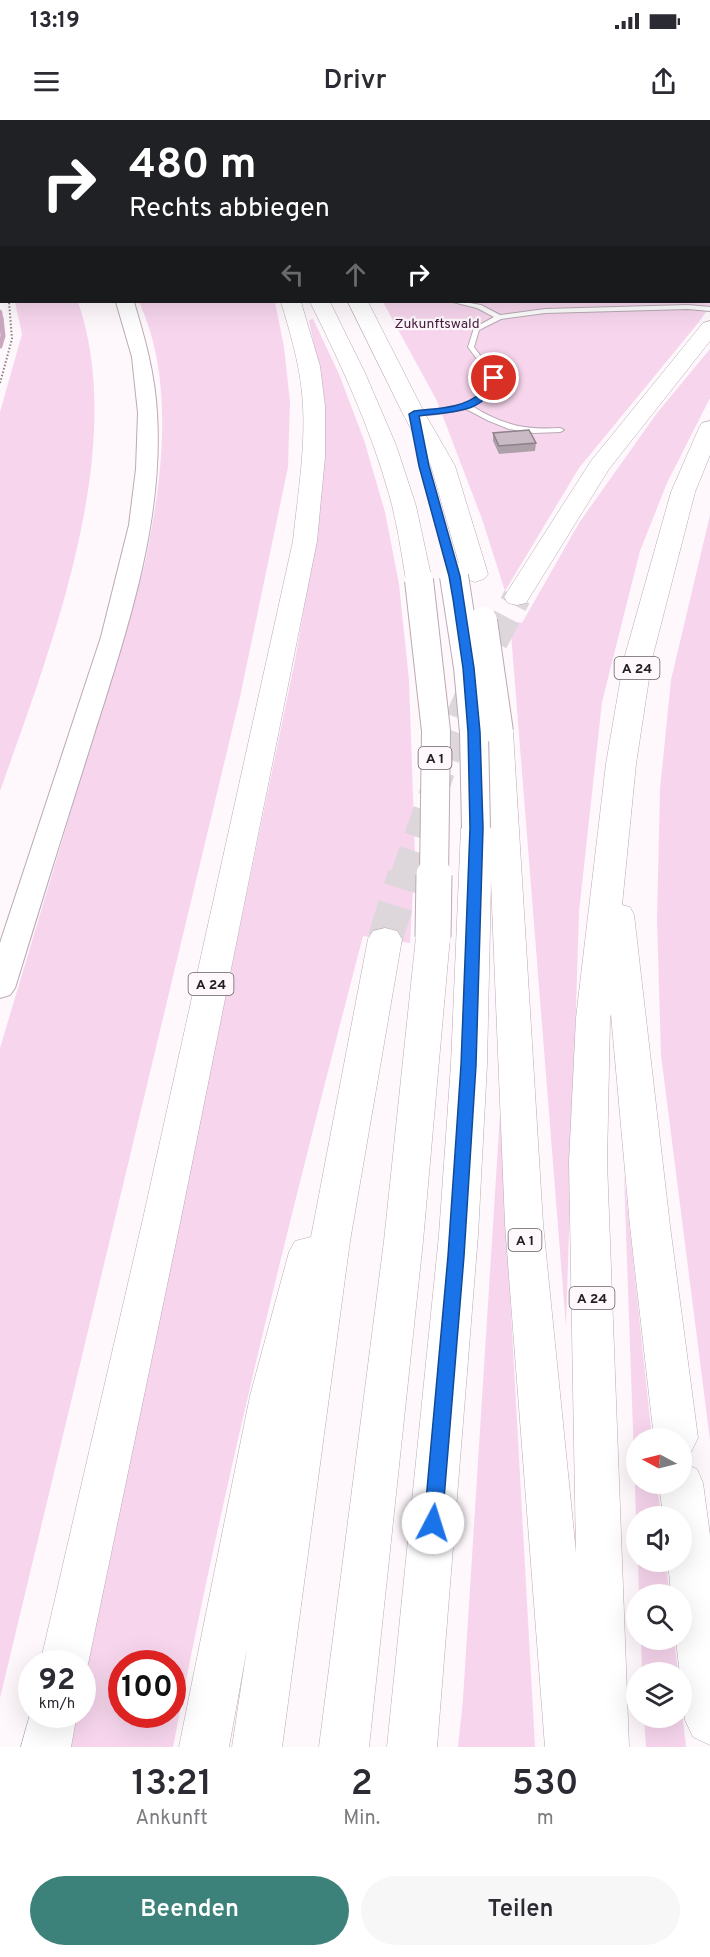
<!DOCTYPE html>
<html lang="de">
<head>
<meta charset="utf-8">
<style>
  :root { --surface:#fff; --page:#f7f7f7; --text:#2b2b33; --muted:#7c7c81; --accent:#3c827b }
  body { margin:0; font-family:Overpass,sans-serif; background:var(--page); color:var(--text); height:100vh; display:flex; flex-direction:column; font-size:22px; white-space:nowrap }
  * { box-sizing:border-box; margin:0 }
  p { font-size:20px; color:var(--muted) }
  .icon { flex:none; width:33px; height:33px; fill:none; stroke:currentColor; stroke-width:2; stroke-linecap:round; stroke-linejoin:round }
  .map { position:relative; height:1627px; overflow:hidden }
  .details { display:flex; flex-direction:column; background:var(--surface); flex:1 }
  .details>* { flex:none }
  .guide { position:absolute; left:0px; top:0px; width:711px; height:183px; box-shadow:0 6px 24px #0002; background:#202124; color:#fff; overflow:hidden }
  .needle { width:39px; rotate:277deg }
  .fabs { position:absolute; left:626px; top:1308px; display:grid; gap:12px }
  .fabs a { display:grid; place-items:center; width:66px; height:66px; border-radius:50%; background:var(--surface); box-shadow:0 6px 24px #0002; font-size:30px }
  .speed { position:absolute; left:18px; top:1530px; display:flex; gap:12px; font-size:30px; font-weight:700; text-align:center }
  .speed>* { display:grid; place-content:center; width:78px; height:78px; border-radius:50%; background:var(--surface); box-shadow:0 6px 24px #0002; line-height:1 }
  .speed small { font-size:15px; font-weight:400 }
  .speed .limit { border:9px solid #d22; background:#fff; color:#111 }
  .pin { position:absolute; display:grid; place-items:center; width:51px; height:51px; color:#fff; margin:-26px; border:3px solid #fff; border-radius:50%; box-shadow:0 2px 6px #0007 }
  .me { position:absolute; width:66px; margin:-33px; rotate:5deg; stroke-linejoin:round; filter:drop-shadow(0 0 4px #0008) }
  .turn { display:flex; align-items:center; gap:21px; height:126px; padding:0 30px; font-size:27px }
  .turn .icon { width:78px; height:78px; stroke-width:2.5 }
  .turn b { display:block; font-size:42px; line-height:51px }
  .lanes { display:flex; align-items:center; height:57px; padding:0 30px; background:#0003; justify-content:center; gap:30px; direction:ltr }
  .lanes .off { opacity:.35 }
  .eta { display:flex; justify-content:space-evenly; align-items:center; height:102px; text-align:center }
  .eta b { font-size:36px; font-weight:600; line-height:42px }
  .cta { display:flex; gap:12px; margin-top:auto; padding:12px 30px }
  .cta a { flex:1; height:69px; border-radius:36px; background:var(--accent); color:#fff; font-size:24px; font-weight:600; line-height:69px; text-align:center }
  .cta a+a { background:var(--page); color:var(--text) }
  .status { display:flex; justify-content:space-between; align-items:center; height:42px; padding:0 30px; background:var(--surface); direction:ltr }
  .status svg { height:16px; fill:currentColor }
  header { display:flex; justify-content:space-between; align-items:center; height:78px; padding:0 30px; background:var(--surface); font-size:27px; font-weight:600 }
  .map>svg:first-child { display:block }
</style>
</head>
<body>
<div class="status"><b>13:19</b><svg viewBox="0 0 49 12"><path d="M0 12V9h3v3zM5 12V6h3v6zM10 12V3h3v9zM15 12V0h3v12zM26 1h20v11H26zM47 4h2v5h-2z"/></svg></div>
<header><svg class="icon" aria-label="menu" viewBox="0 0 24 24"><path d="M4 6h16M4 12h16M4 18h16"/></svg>Drivr<svg class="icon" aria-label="share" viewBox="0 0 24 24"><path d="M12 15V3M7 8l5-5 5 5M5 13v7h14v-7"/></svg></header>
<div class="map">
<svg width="710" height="1627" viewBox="0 0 710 1627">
  <rect width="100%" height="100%" fill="#fef7fc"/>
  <path fill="#f7d6ed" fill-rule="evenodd" d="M330,0h380v186l-11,16 -120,146 -74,123 -23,-72 -45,-118 -54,-99h327v-180z
    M15,182h63c51,147 -28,348 -78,489v-379l22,-78z
    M139,182h136l9,45 6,55 -2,65 -48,230 -240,1001v-650l144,-481c18,-84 32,-185 -5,-265z
    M313,199l26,55 25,66 21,72 14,72 10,96 6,174 -5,89 -47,-7c-70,269 -138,538 -190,811h-103l7,-32 5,-1 1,-26 212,-1028 21,-120 6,-153 -13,-67zM122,1544h50v50h-50z
    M710,229v49l-43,85 -27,68 -38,151 -23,210 -13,415 -56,-706 12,2 57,-100 78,-110z
    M710,395v925l-49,-385 -4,-135 3,-131 11,-109z
    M500,994l35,633h-77l5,-48z
    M624,1055l28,263h-16v46h21l4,32h-25z
    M638,1442h28l3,32h-30z
    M641,1520h33l4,32h-36z
    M681,1582l5,45h-40l-2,-29h37z"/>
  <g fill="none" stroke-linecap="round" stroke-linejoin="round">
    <path stroke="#c9a8bf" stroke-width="4.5" d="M0,192l1,7"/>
    <path stroke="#c9a8bf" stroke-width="5" d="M0,226l3,-10 -2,-18"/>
    <path stroke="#ddd6db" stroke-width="28" stroke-dasharray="28 14" stroke-linecap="butt" d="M404,757l57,-163 23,-53 33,-64"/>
    <path stroke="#ddd6db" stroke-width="35" stroke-dasharray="35 18" stroke-linecap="butt" d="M385,819l20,-64"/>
    <g stroke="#baaab5" stroke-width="2">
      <path id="service" d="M453,182h11l17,3 19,10 45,-6 143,-4 22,2v4l-22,-2 -143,4 -44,6 -22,11 -5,17 23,31c-6,13 -12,21 -25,28 31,19 52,24 88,22l4,2 -4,2 -26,1 -25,-4 -20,-8 -23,-12 -28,5 -24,2 -4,-2 4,-2c33,-3 59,-1 77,-34l-23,-31 6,-19 20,-11 -17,-9z"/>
    </g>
    <g stroke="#baaab5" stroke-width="1">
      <path id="minor" d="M274,0h10l1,2h-10z"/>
    </g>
    <g stroke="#baaab5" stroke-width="2">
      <path id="secondary" d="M0,33h2v9h-2z
        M116,182h18c11,37 21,72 23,111 7,112 -32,223 -65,328 -26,82 -52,165 -77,247l-5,7 -10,3v-55l101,-306 28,-112 7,-56 2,-56 -6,-56z"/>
    </g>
    <g stroke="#baaab5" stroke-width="1">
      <path id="motorway" d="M178,0h17l1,2h-17z
        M213,0h17l1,2h-17z
        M281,182h20l19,64 5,40v51l-8,84 -137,682 -92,441 -6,13v-13h-42l102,-441 151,-682c5,-49 14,-99 9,-148 -3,-31 -12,-61 -21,-91z
        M310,182h20l35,71 31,72 20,61 16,74 -4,5 -9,3 -9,-3 -4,-5c-5,-29 -9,-58 -17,-86 -19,-67 -48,-130 -79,-192z
        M348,182h20l57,112 30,52 33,108 -4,5 -9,3 -9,-3 -4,-5 -31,-108 -28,-52z
        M710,201v20l-101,128 -83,134 -9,2 -9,-2 -4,-6 87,-136 112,-138z
        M710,301v34l-15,37 -43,167 -16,105 -14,141 8,2 4,8 36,311 28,212 -7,14 -10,4v-18h-27l-24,-212 -19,-212 -1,4 -3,144 22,585h-84l-40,-523 -14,-343 -4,183 -9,171 -41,512h-50l52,-512 12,-171 10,-236 4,-7 11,-3 12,5 -3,-91 4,-6 10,-3 10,3 4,6 30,492 33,329 -7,-391 7,-144 30,-254 18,-105 47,-167 28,-64 3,-5z
        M433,806l12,3 5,8 -27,304 -54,506h-50l65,-506 32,-304 5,-8z
        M385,808l12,3 5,8 -52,302 -68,506h-50l15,-99 -18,99h-50l71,-351 39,-144 6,-11 16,-4 57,-298 5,-8z
        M681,1343l16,6 6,14 7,52v210l-17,-8 -8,-17 -9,-80h5v-46h-10l-3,-32h13v-46h-18l-4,-32h22z
        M32,1587v7h45l-6,33h-50z"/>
    </g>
    <path stroke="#868084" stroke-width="2" stroke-dasharray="1.5 2" stroke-linecap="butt" d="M0,137l2,7
      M0,263l12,-44 -3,-37"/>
    <use href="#service" fill="#fff" fill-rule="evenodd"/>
    <use href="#minor" fill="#fff" fill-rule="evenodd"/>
    <use href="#secondary" fill="#fff" fill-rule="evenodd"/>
    <use href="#motorway" fill="#fff" fill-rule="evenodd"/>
    <g stroke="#baaab5" stroke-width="30" stroke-linecap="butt">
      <path id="motorway-bridge-far1" d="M454,456l14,91 6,65 2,96
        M419,460l17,151 -2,146
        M483,501l16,111"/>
    </g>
    <g stroke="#baaab5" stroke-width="37" stroke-linecap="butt">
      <path id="motorway-bridge" d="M433,817l1,-62"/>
    </g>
    <use href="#motorway-bridge-far1" stroke="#fff" stroke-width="28"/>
    <use href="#motorway-bridge" stroke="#fff" stroke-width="35"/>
  </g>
  <path fill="#aea0a9" d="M0,0h105v2h-103v5h-2z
    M493,313l43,10 -1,8 -36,3 -6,-13z"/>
  <path fill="#8d828a" d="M92,0h13v2h-15z"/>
  <path fill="#cabac5" stroke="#8d828a" stroke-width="1.5" d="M10,0h82l-2,2h-73z
    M420,0h38l1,2h-39z
    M529,310l7,13 -37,3 -6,-13z"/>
  <path fill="#1a73e8" stroke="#114b97" stroke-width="1.5" d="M494,255l5,3c-15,37 -46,33 -80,38l10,50 31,110 14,92 6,64 3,96 -7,237 -12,191 -22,267 -2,6 -7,2 -7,-2 -2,-6 24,-267 13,-191 9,-237 -2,-96 -5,-64 -10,-69 -4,-23 -30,-110 -10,-52 5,-3c23,-3 48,-2 67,-18 7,-5 6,-14 13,-18z"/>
  <g text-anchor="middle" stroke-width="4.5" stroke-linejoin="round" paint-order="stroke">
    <g font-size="14" fill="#4a2040" stroke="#fef7fc">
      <text x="437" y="208">Zukunftswald</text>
    </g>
    <g fill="#fef7fc" stroke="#655f63" stroke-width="1.5">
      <rect x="614.5" y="537" width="45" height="22" rx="4.5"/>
      <rect x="418.5" y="627" width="33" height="22" rx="4.5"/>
      <rect x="188.5" y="853" width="45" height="22" rx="4.5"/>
      <rect x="508.5" y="1109" width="33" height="22" rx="4.5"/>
      <rect x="569.5" y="1167" width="45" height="22" rx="4.5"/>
    </g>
    <g font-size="14" font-weight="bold" fill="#241e22">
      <text x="637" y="553">A 24</text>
      <text x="435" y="643">A 1</text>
      <text x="211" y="869">A 24</text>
      <text x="525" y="1125">A 1</text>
      <text x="592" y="1183">A 24</text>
    </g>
  </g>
</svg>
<div class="fabs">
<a><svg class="needle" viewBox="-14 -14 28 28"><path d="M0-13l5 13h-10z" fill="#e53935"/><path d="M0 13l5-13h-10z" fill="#7c7c81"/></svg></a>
<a><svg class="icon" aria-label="sound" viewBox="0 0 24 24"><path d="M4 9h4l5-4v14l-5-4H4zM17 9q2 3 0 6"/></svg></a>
<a><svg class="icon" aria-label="search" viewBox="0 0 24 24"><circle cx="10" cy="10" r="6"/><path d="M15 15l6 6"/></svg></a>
<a><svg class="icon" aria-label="layers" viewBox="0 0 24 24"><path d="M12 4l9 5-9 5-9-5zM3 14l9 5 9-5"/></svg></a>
</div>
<div class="speed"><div>92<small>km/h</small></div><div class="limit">100</div></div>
<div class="pin" style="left:494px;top:258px;background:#d93025"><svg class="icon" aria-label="arrive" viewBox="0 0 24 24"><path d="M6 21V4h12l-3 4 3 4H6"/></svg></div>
<svg class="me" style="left:433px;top:1403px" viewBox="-20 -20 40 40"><circle r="19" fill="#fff"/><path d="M0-13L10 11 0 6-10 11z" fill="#1a73e8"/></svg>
<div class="guide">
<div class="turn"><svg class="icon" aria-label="right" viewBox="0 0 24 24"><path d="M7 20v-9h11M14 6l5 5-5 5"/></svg><div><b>480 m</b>Rechts abbiegen</div></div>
<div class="lanes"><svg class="icon off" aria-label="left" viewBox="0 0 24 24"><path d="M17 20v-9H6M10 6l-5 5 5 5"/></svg><svg class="icon off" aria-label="ahead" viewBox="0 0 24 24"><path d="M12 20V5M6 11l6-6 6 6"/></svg><svg class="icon" aria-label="right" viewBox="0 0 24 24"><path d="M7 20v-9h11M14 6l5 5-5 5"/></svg></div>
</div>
</div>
<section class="details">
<div class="eta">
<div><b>13:21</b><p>Ankunft</p></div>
<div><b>2</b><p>Min.</p></div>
<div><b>530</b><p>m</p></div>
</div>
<div class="cta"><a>Beenden</a><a>Teilen</a></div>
</section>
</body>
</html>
